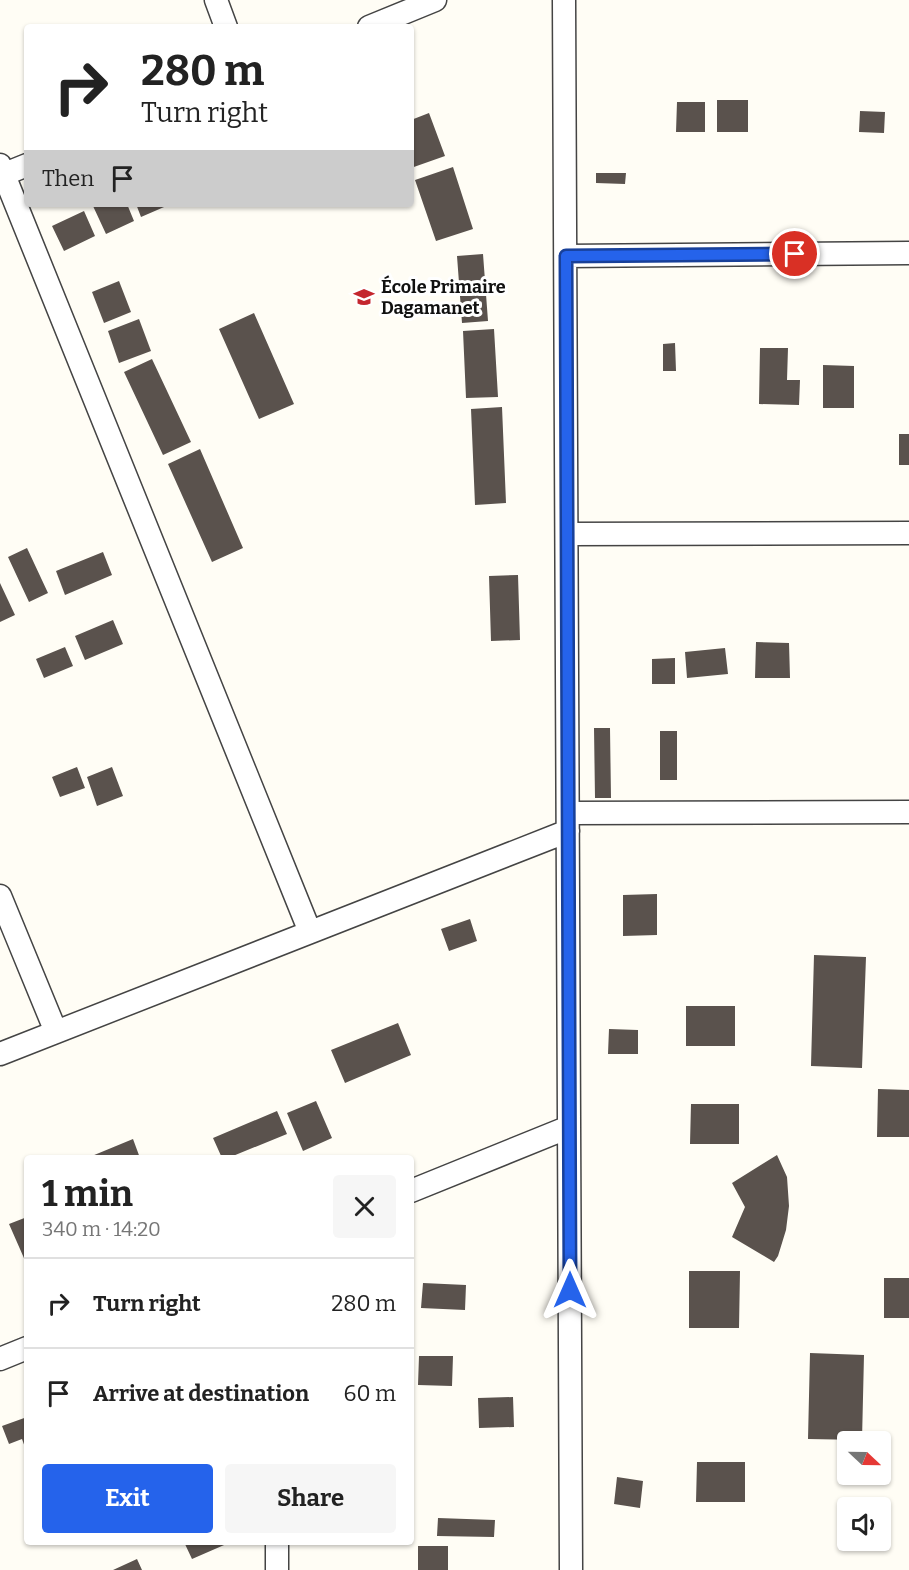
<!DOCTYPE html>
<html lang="en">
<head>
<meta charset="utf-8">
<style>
  :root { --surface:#fff; --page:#f6f6f6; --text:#222; --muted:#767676; --line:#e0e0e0; --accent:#2563eb }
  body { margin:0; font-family:Bitter,serif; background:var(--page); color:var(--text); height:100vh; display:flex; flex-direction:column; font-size:22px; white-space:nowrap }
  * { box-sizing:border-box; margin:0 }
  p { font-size:20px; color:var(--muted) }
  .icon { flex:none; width:33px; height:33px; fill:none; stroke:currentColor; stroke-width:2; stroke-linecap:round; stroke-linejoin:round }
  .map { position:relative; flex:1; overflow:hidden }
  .side { position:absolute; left:24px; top:1155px; width:390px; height:390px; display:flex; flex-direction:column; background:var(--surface); border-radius:6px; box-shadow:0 2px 4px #0004 }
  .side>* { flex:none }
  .banner { position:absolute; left:24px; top:24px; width:390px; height:183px; border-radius:6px; box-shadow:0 2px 4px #0004; background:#fff; color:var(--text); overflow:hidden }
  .needle { width:39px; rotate:112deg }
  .tools { position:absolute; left:837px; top:1431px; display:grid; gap:12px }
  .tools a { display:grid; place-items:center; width:54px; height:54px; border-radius:6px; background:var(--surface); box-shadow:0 2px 4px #0004; font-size:30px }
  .pin { position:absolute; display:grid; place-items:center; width:51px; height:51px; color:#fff; margin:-26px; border:3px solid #fff; border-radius:50%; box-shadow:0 2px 6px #0007 }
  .me { position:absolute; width:66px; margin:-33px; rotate:0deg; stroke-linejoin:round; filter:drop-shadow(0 0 4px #0008) }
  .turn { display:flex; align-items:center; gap:21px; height:126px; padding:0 18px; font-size:27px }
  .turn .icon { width:78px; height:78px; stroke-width:2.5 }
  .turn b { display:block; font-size:42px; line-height:51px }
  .then { display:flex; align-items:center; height:57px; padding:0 18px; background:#0003; gap:12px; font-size:22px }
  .round { display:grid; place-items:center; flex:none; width:63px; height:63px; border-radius:6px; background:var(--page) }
  .headline { display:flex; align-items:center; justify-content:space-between; height:102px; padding:0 18px }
  h1 { font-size:36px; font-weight:700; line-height:45px }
  .action { display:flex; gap:12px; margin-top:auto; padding:12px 18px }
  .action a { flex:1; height:69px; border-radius:6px; background:var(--accent); color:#fff; font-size:24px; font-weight:700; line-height:69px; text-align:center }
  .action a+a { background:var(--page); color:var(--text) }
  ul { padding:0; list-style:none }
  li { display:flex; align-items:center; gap:18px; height:90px; padding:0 18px; border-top:2px solid var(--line) }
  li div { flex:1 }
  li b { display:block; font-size:22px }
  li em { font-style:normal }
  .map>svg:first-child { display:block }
</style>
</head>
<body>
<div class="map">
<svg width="909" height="1570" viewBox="0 0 909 1570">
  <rect width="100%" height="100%" fill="#fffdf5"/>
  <path fill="#5a524d" d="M717,100h31v32h-31z
    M677,102h28v30h-29z
    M860,111l25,1 -1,21 -25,-1z
    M429,113l16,43 -34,12v-48z
    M453,167l20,62 -37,12 -21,-61z
    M596,173h30l-1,11 -29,-1z
    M96,204h31l7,17 -28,13 -13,-28z
    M136,204h35l-30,13z
    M84,211l11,25 -31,15 -12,-25z
    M483,254l5,67 -26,2 -5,-67z
    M119,281l12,31 -27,11 -12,-31z
    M254,313l40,91 -35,15 -40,-90z
    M139,319l12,32 -32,12 -11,-32z
    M494,329l4,68 -32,1 -3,-67z
    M675,343l1,28h-13v-27z
    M760,348h28l-1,32h13l-1,25 -40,-1z
    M152,359l39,83 -28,13 -39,-83z
    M823,365l31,1v42h-31z
    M502,407l4,96 -31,2 -4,-96z
    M899,434h10v31h-10z
    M200,449l43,99 -31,14 -44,-98z
    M27,548l21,45 -19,9 -21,-45z
    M103,552l9,23 -47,20 -9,-24z
    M518,575l2,65 -29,1 -2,-65z
    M0,583l15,32 -15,7z
    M113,620l10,24 -38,16 -10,-24z
    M756,642l33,1 1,35h-35z
    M65,647l8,19 -29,12 -8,-19z
    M725,648l3,26 -41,4 -2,-26z
    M675,658v26h-23v-25z
    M594,728h16l1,70h-16z
    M660,731h17v49h-17z
    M77,767l8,21 -25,9 -8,-20z
    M112,767l11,29 -26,10 -10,-29z
    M657,894v41l-34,1v-41z
    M470,919l7,22 -28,10 -8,-22z
    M814,955l52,2 -4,111 -51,-2z
    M686,1006h49v40h-49z
    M398,1023l13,32 -66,28 -14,-33z
    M609,1029l29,1v24h-30z
    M878,1089l31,1v47h-32z
    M316,1101l16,37 -29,13 -16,-38z
    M691,1104h48v40h-49z
    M277,1111l10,23 -59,24h-6l-9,-20z
    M133,1139l7,19h-53z
    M777,1155l10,22 2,29 -3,24 -8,26 -4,6 -42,-25 13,-30 -13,-24z
    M27,1217v48l-18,-41z
    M689,1271h51l-1,57h-50z
    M884,1278h25v40h-25z
    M423,1283l43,2 -1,25 -44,-2z
    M810,1353l54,2 -2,85 -54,-1z
    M419,1356h34l-1,30 -34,-1z
    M513,1397l1,30 -35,1 -1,-30z
    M27,1417v36l-5,-14 -13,5 -7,-18z
    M697,1462h48v40h-49z
    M617,1477l26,4 -3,27 -26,-4z
    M438,1518l57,2 -1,17 -57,-1z
    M184,1542h47l-39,17z
    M418,1546h30v24h-30z
    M137,1559l5,11h-29z"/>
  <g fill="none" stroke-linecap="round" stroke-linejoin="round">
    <g stroke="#444" stroke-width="25">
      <path id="street" d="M216,0l10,27
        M564,0l7,1570
        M369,27l66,-27
        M0,165l310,767
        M0,176l27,-11
        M566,256l343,-3
        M567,534l342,-1
        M568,813l341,-1
        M0,896l56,136
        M0,1054l568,-223
        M411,1191l158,-64
        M0,1359l27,-11
        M277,1570v-28"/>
    </g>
    <use href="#street" stroke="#fff" stroke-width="22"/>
  </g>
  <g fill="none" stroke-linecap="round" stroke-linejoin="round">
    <g stroke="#184099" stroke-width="15">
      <path id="route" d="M570,1290l-4,-1034 229,-2"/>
    </g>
    <use href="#route" stroke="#2563eb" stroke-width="10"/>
  </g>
  <defs>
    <g id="school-bare" transform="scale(1.62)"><path d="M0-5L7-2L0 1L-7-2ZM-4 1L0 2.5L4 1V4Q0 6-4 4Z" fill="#c4262e" stroke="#fff" stroke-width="2.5" paint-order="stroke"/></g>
  </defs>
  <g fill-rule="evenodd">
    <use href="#school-bare" x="364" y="297"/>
  </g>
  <g text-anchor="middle" stroke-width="6" stroke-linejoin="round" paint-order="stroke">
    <g font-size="18" font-weight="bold" fill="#111" stroke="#fff" text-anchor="start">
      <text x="381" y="293">École Primaire<tspan x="381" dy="21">Dagamanet</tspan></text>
    </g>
  </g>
</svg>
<div class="tools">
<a><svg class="needle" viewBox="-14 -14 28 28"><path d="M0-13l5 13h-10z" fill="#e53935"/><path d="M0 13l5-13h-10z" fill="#767676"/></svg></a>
<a><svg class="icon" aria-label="sound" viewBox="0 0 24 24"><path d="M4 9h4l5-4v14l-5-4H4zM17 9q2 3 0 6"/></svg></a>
</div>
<div class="pin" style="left:795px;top:254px;background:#d93025"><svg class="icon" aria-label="arrive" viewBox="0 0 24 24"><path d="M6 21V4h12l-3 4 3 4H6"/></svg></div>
<svg class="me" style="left:570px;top:1290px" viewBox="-20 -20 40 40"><path d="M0-17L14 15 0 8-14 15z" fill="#2563eb" stroke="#fff" stroke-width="4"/></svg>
<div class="banner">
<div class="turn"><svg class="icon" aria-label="right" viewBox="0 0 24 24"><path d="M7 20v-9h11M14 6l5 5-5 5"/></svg><div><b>280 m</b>Turn right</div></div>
<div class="then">Then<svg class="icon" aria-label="arrive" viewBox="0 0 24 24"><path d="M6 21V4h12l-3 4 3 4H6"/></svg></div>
</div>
<section class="side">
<div class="headline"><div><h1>1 min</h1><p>340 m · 14:20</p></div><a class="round"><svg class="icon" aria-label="close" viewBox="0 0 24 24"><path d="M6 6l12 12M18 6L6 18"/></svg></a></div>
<ul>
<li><svg class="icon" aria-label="right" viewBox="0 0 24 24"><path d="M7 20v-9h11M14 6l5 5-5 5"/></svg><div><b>Turn right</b></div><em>280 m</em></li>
<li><svg class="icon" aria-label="arrive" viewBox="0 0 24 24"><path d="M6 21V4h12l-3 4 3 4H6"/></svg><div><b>Arrive at destination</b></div><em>60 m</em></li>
</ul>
<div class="action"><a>Exit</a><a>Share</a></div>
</section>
</div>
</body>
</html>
